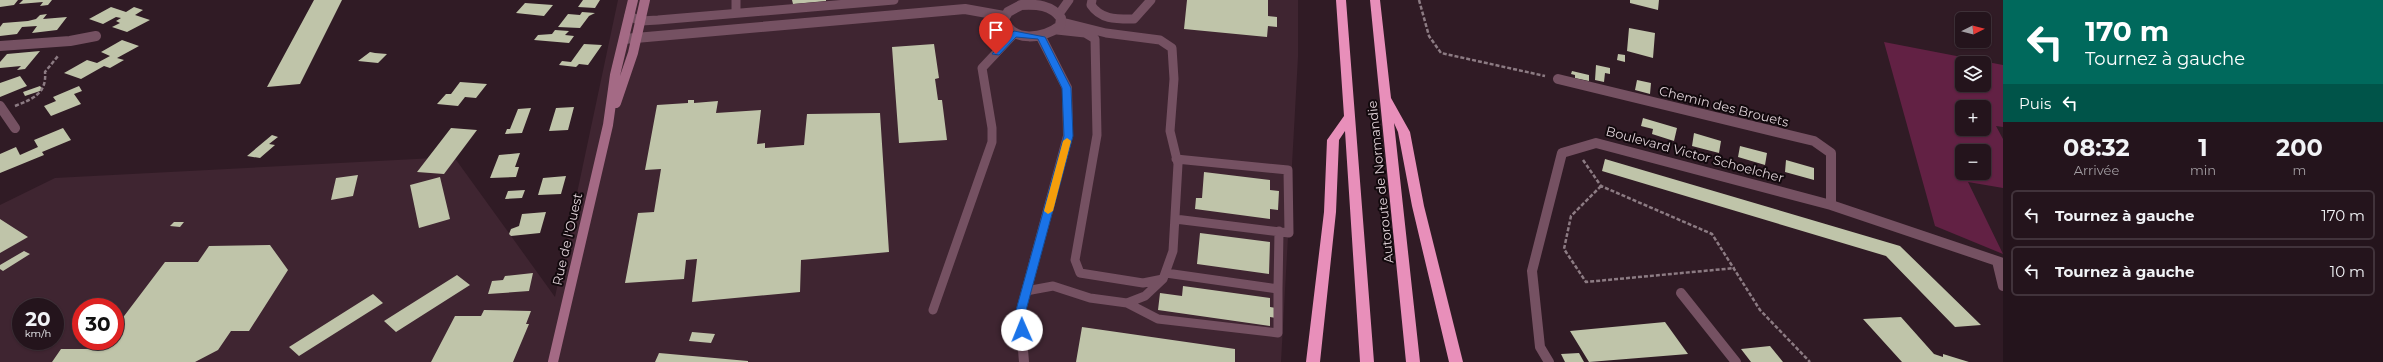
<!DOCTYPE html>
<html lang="fr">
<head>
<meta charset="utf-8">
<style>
  :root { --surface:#24141c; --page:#302129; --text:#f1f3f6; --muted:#a39ea3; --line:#41333b }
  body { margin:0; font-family:Montserrat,sans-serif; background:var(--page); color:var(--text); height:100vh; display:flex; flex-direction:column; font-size:15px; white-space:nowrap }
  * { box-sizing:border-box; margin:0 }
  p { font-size:13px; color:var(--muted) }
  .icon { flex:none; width:22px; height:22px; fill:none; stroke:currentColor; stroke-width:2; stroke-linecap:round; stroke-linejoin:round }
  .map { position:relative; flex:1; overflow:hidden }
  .side { display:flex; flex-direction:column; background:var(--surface); width:380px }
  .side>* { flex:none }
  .top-card { background:#00695c; color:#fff; overflow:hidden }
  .needle { width:26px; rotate:84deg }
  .buttons { position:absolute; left:1955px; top:12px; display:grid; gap:8px }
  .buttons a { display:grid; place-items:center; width:36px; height:36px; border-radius:6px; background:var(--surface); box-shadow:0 1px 3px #0004,0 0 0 1px var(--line); font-size:20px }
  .speed { position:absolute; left:12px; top:298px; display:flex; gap:8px; font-size:20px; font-weight:700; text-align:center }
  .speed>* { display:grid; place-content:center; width:52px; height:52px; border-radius:50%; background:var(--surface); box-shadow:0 1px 3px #0004,0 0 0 1px var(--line); line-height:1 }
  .speed small { font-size:10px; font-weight:400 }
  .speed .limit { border:6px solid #d22; background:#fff; color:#111 }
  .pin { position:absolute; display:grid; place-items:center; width:34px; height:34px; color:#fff; margin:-41px -17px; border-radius:50% 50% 50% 0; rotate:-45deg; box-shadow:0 0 4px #0007 }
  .pin .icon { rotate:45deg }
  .me { position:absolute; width:44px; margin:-22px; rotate:359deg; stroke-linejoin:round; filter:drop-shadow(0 0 3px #0008) }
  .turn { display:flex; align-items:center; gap:14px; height:84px; padding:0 16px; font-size:18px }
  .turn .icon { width:52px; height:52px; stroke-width:2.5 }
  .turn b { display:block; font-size:28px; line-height:34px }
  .then { display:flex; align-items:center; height:38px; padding:0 16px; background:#0003; gap:8px; font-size:15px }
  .eta { display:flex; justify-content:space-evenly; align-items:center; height:68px; text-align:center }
  .eta b { font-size:24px; font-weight:700; line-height:28px }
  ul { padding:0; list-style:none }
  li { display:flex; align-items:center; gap:12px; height:50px; margin:0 8px 6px; padding:0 8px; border:2px solid var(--line); border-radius:6px }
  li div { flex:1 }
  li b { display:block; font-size:15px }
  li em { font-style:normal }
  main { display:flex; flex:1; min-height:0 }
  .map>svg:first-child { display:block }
</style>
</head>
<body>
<main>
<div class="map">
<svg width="2003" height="362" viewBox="0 0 2003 362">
  <rect width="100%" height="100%" fill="#301b25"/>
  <path fill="#3f2531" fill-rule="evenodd" d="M618,0h680v57l-17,305h-1281v-157l55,-27 399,-21 101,140zM21,307h34v34h-34zM81,307h34v34h-34z"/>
  <path fill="#622144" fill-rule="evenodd" d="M1884,42l119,23v62l-7,-1 7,13v49l-35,-6 35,72 -68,-28zM1962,63h22v22h-22zM1962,107h22v22h-22zM1962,151h22v22h-22z"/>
  <path fill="#bfc4a9" d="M0,0h18l-4,5 -14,2z
    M23,0h29l-4,5 -8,1 3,-4 -24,2z
    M314,0h28l-42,84 -33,3z
    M583,0h17l-5,8 -17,-1z
    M792,0h34v1l-33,3z
    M1187,0h81v16l9,1v10l-9,-1 -1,11 -83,-8z
    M1630,0h29l-1,10 -28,-7z
    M525,3l28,2 -9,11 -28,-3z
    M111,7l15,5 8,-5 9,3 -8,5 15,5 -23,12 -15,-5 8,-4 -4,-2 5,-3 -5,-1 -13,7 -14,-5z
    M582,12l13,1 -6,3 -9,12 -22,-1 10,-13 12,1z
    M47,14l-4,5 24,-2 -10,13 -25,3 5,-7 -15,1 -5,7 -17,2v-9l3,-4 25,-2 8,-2 4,-4z
    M1629,28l26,5 -2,25 -26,-7z
    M555,30l14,1 -4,4 9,1 -5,7 -35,-3 4,-5 14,-1z
    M122,40l17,6 -22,12 7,2 -14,8 -6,-2 -23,13 -17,-6 23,-13 10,3 13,-7 -9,-4z
    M584,44l18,1 -14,20 -9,-1 -3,3 -17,-2 3,-4 9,1z
    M934,44l5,34 -4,1 3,21h4l5,40 -48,3 -7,-96z
    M40,51l-15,18 -8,1 4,-4 -21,2v-6l7,-8z
    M370,52l5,1 12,1 -9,9 -20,-2z
    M1618,54l7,1v7l-8,-2z
    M1596,65l14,3v6l-5,-1 -1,9 -9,-2z
    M1572,71l17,4v6l-14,-3v-3l-4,-1z
    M20,76l7,10 -27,11v-14z
    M1637,80l14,3 -1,11 -15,-4z
    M460,82l27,2 -11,14 -11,-1 -7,9 -21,-2 9,-10h5z
    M40,86l3,4 -18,6 -2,-4z
    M79,86l3,5 -8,3 7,10 -30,12 -7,-10 12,-5 -3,-4z
    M688,100h6v3l24,-2 -2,12 45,-3 -4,34 8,-1v5l39,-3 3,-31 73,-1 9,139 -88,8 -1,32 -108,10 5,-43 -11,1 -2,19 -59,4 13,-70 16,-1 7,-43 -16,1 12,-65 31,-2z
    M574,107l-6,23 -19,1 7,-23z
    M531,108l-9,25 -17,1 2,-5h3l8,-20z
    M1643,118l34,10 -3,13 -22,-7 1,-5 -12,-3z
    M63,128l8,12 -29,12 2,3 -44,18v-19l16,-7 4,8 18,-8 -4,-7z
    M451,128l26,2 -33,44 -27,-2z
    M1694,133l27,8 -2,12 -27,-7z
    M272,135l6,2 -9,7 6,1 -15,13 -13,-2z
    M1740,146l27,7 -2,12 -27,-8z
    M520,153l-5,14h4l-3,10 -26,1 9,-23z
    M1605,159l295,87 81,79 -26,2 -69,-71 -284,-85z
    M1786,160l28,8v12l-29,-8z
    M1204,172l66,8v10l9,1 -1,19 -8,-1v10l-75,-10 1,-11h6z
    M358,175l-5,21 -22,4 5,-22z
    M566,176l-5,18 -23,1 5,-17z
    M440,177l10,42 -31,9 -9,-43z
    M525,190l-3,8 -17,1 3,-8z
    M546,212l-6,21 -29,3 -2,-2 2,-5 8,-3 3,-12z
    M0,219l28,18 -28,16z
    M174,222h10l-4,5 -10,-1z
    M1200,233l70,9 -1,32 -72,-10z
    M270,245l18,25 -39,61h-18l-13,19 -23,12h-143l9,-13h35l7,-8h12v-13l50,-66h33l11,-16z
    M24,251l6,3 -27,17 -3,-2v-4z
    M533,273l-4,18 -41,3 4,-13 11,-1 2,-4z
    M457,275l13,10 -74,47 -12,-11z
    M1183,286l87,12v9l6,1v10l-6,-1v9l-112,-16 2,-17 22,3z
    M373,294l10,9 -84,53 -10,-9z
    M484,310l47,1 -5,13h3l-16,38h-82l24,-46h26z
    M1901,317l33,37 9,3v-3l26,8h-67l-39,-43z
    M1665,322l23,32 -99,8 -19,-31z
    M1082,327l153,22v13h-159z
    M692,332l23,2 -4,9 -22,-2z
    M1770,346l13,16h-32l-10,-13z
    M659,353l89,8v1h-93z
    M1579,353l5,9h-19l-4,-8z"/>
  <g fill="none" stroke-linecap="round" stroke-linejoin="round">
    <path stroke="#8c7b83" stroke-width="2.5" stroke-dasharray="4 2" stroke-linecap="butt" d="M1419,0l10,36 12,17 104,23
      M15,106c17,-7 32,-12 30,-34l13,-16
      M1583,160l18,26 111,48 48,76 50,52
      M1601,186l-30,30 -7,33 22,33 149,-14"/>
    <path stroke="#755162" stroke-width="9" d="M736,0v12
      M1092,0l-1,5c10,15 26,14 43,14l17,-19
      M1059,14l10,-14
      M629,16l12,5 17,-1 236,-20
      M1057,30l28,3 10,6 2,96 -22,125 5,13 63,10 20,-4
      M1175,219l114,14 -1,-63 -112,-11
      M1278,289l1,-58
      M1026,291l27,-5 37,12 37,5 18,-7 18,-17 10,-28 5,-87 -8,-33 4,-52 -2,-31 -12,-8 -54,-7 -44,-11
      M1127,303l31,16 120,14v-44l-112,-16
      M933,310l59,-168v-14l-10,-60 32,-34"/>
    <path stroke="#755162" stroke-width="10" d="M1021,5c16,-1 30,0 40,13l-1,8c-16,12 -48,18 -56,-7l4,-7z
      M624,39l341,-30 39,7
      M0,46l70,-5 26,-5
      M1558,79l256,62 17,12v52
      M0,106l15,22
      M1997,261l6,25
      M1681,293l55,69
      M1024,362l-4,-48 48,-178 -1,-48 -26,-51
      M1549,362l-9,-15 -8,-76 30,-118 34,-10 235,62 172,58"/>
    <path stroke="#a46a85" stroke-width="10" d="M616,103l17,-50 12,-53
      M553,362l55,-237 7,-50 18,-75"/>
    <path fill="#e88fba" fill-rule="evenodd" d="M1336,0h10l28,362h-14l-15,-231 -6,9 -3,72 -16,150h-14l18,-150 3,-72 17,-24z
      M1370,0h10l11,98 19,34 14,74 39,156h-14l-37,-156 -14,-74 -4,-9 26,239h-14z"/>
  </g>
  <path fill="#1a73e8" stroke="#114b97" d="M1014,31l31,6 26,51 2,48 -48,178 2,16 -5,4 -6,-4 -1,-16 49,-178 -2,-48 -24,-49 -22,-2 -17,18 -7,-1z"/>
  <path fill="#f59e0b" d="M1067,138l4,3 -18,70 -5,3 -4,-3 19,-70z"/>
  <g text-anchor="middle" stroke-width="4" stroke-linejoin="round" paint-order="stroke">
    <g font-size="13" fill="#dfd1d7" stroke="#12090d">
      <text transform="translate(1724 106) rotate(14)" y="5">Chemin des Brouets</text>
      <text transform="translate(1695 154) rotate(15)" y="5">Boulevard Victor Schoelcher</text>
      <text transform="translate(1380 182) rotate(-96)" y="5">Autoroute de Normandie</text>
      <text transform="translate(567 239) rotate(-77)" y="5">Rue de l'Ouest</text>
    </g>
  </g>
</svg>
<div class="buttons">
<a><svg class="needle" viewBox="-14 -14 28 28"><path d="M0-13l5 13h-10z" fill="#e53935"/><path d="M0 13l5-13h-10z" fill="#a39ea3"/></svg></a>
<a><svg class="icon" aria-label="layers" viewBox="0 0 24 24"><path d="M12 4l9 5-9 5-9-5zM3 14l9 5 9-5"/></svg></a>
<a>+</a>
<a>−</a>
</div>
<div class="speed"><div>20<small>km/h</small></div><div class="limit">30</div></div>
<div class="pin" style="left:996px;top:54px;background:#d93025"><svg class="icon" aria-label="arrive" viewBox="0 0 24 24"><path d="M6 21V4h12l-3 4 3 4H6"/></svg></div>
<svg class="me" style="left:1022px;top:330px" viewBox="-20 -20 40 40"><circle r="19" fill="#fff"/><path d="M0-13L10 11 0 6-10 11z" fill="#1a73e8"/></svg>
</div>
<section class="side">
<div class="top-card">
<div class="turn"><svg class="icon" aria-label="left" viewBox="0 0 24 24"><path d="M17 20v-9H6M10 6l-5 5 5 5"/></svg><div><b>170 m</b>Tournez à gauche</div></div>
<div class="then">Puis<svg class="icon" aria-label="left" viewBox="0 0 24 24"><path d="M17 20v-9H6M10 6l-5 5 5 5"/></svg></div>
</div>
<div class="eta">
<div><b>08:32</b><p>Arrivée</p></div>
<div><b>1</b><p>min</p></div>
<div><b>200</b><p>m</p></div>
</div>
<ul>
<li><svg class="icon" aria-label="left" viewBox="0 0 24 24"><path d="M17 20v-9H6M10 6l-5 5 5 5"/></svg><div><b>Tournez à gauche</b></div><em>170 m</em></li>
<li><svg class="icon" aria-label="left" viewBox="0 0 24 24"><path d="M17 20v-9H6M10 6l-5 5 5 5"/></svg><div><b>Tournez à gauche</b></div><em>10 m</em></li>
</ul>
</section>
</main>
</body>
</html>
